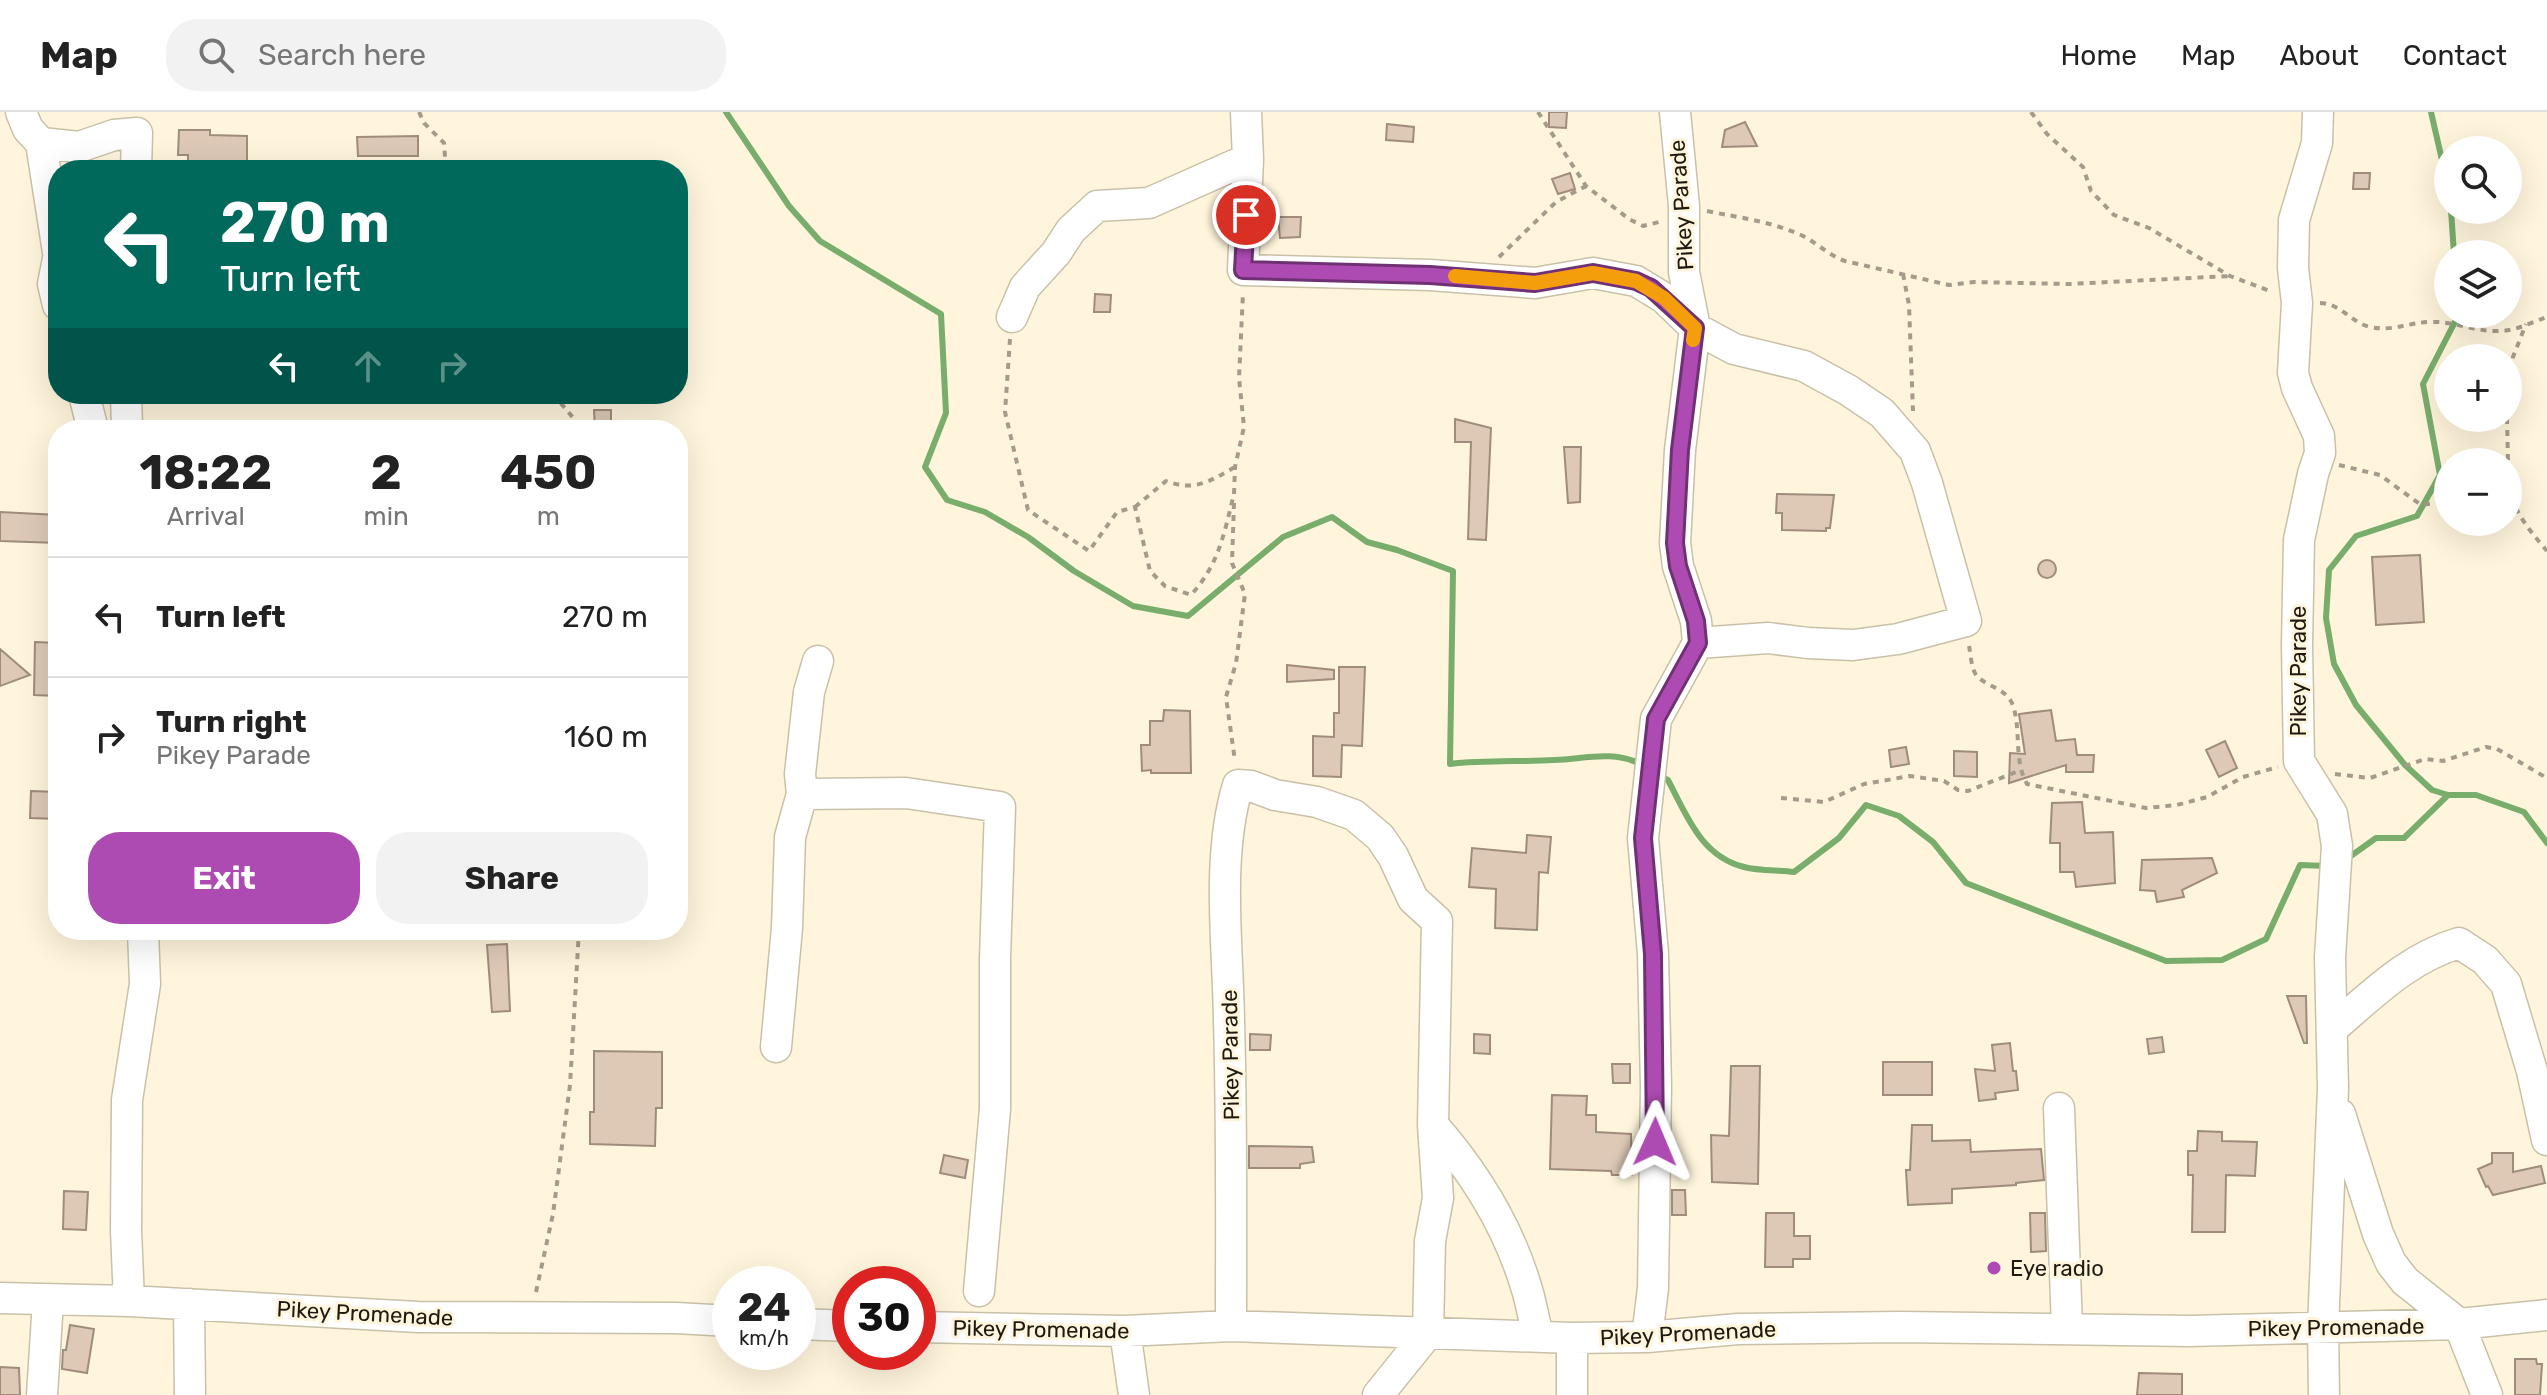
<!DOCTYPE html>
<html lang="en">
<head>
<meta charset="utf-8">
<style>
  :root { --surface:#fff; --page:#f2f2f2; --text:#222; --muted:#767676; --line:#e0e0e0; --accent:#ad4bb2 }
  body { margin:0; font-family:Rubik,sans-serif; background:var(--page); color:var(--text); height:100vh; display:flex; flex-direction:column; font-size:30px; white-space:nowrap }
  * { box-sizing:border-box; margin:0 }
  p { font-size:26px; color:var(--muted) }
  .icon { flex:none; width:44px; height:44px; fill:none; stroke:currentColor; stroke-width:2; stroke-linecap:round; stroke-linejoin:round }
  .map { position:relative; flex:1; overflow:hidden }
  .panel { position:absolute; left:48px; top:308px; width:640px; height:520px; display:flex; flex-direction:column; background:var(--surface); border-radius:32px; box-shadow:0 8px 32px #0002 }
  .panel>* { flex:none }
  .banner { position:absolute; left:48px; top:48px; width:640px; height:244px; border-radius:32px; box-shadow:0 8px 32px #0002; background:#00695c; color:#fff; overflow:hidden }
  .controls { position:absolute; left:2434px; top:24px; display:grid; gap:16px }
  .controls a { display:grid; place-items:center; width:88px; height:88px; border-radius:50%; background:var(--surface); box-shadow:0 8px 32px #0002; font-size:40px }
  .speed { position:absolute; left:712px; top:1154px; display:flex; gap:16px; font-size:40px; font-weight:700; text-align:center }
  .speed>* { display:grid; place-content:center; width:104px; height:104px; border-radius:50%; background:var(--surface); box-shadow:0 8px 32px #0002; line-height:1 }
  .speed small { font-size:20px; font-weight:400 }
  .speed .limit { border:12px solid #d22; background:#fff; color:#111 }
  .pin { position:absolute; display:grid; place-items:center; width:68px; height:68px; color:#fff; margin:-34px; border:4px solid #fff; border-radius:50%; box-shadow:0 2px 8px #0007 }
  .me { position:absolute; width:88px; margin:-44px; rotate:1deg; stroke-linejoin:round; filter:drop-shadow(0 0 6px #0008) }
  .turn { display:flex; align-items:center; gap:28px; height:168px; padding:0 40px; font-size:36px }
  .turn .icon { width:104px; height:104px; stroke-width:2.5 }
  .turn b { display:block; font-size:56px; line-height:68px }
  .lanes { display:flex; align-items:center; height:76px; padding:0 40px; background:#0003; justify-content:center; gap:40px; direction:ltr }
  .lanes .off { opacity:.35 }
  .eta { display:flex; justify-content:space-evenly; align-items:center; height:136px; text-align:center }
  .eta b { font-size:48px; font-weight:700; line-height:56px }
  .action { display:flex; gap:16px; margin-top:auto; padding:16px 40px }
  .action a { flex:1; height:92px; border-radius:32px; background:var(--accent); color:#fff; font-size:32px; font-weight:700; line-height:92px; text-align:center }
  .action a+a { background:var(--page); color:var(--text) }
  ul { padding:0; list-style:none }
  li { display:flex; align-items:center; gap:24px; height:120px; padding:0 40px; border-top:2px solid var(--line) }
  li div { flex:1 }
  li b { display:block; font-size:30px }
  li em { font-style:normal }
  header { display:flex; align-items:center; gap:48px; box-sizing:border-box; height:112px; padding:0 40px; background:var(--surface); border-bottom:2px solid var(--line) }
  header strong { font-size:38px }
  nav { display:flex; gap:44px; margin-inline-start:auto; font-size:28px }
  .search { width:560px; height:72px; background:var(--page); display:flex; align-items:center; gap:20px; box-sizing:border-box; padding:0 28px; border-radius:32px; color:var(--muted); font-size:30px }
  .map>svg:first-child { display:block }
</style>
</head>
<body>
<header>
<strong>Map</strong>
<div class="search"><svg class="icon" aria-label="search" viewBox="0 0 24 24"><circle cx="10" cy="10" r="6"/><path d="M15 15l6 6"/></svg>Search here</div>
<nav><a>Home</a><a>Map</a><a>About</a><a>Contact</a></nav>
</header>
<div class="map">
<svg width="2547" height="1283" viewBox="0 0 2547 1283">
  <rect width="100%" height="100%" fill="#fff5dc"/>
  <g fill="none" stroke-linecap="round" stroke-linejoin="round">
    <path stroke="#79ad6c" stroke-width="6" d="M726,0l63,94 31,35 121,73 5,99 -21,54 22,33 38,12 43,25 46,34 59,35 55,10 95,-79 49,-20 35,25 30,8 56,21 -3,193c35,-4 70,-2 105,-4 28,-1 59,-10 85,4
      M2431,0l17,74
      M2451,98l3,44
      M2459,202l-36,70 17,91 -23,41 -61,20 -27,34 -3,48 8,46 22,41 49,60 27,25 16,5h28l48,17 23,31
      M1661,664l7,4c19,36 33,76 76,87 15,4 34,3 50,5l45,-34 27,-33 33,11 34,26 33,41 200,78 56,-1 44,-21 34,-74 27,1
      M2348,746l28,-20h28l44,-43"/>
  </g>
  <path fill="#ddc9b6" stroke="#a08c7b" stroke-width="2" d="M1549,0h18l-1,16 -17,-1z
    M1745,10l12,24 -35,1 3,-17z
    M1387,12l27,3 -1,15 -27,-2z
    M179,18h31v5l37,1v34h-59v-15h-10z
    M418,24v20h-60l-1,-19z
    M1570,61l5,16 -17,5 -6,-15z
    M2354,61h16l-1,16h-16z
    M1278,105h23l-1,20 -20,1z
    M1095,182l16,1 -1,17h-16z
    M594,298h17v20h-16z
    M1455,307l36,9 -5,112 -18,-1 3,-97h-16z
    M1564,335h17l-1,55 -12,1z
    M1777,382l57,1 -4,33h-4v3l-44,-1v-17h-6z
    M0,400l58,3v28l-58,-2z
    M2420,443l4,67 -48,3 -4,-68z
    M2038 457a9 9 0 1 1 18 0a9 9 0 1 1-18 0Z
    M35,530l23,1v53l-24,-1z
    M0,537l30,26 -30,11z
    M1287,553l47,5v9l-47,3z
    M1339,555h26l-3,79 -20,-1 -1,32 -28,-1v-40l21,1v-24h5z
    M1164,598l26,1 1,62h-40v-3l-9,1 -1,-26h9v-24h13z
    M2051,598l5,31 19,-2 2,16h17l-1,17h-27v-7l-57,18 1,-30 15,1 -6,-40z
    M2225,629l12,27 -18,9 -13,-27z
    M1906,635l3,17 -18,3 -2,-17z
    M1954,639l23,1v25l-23,-1z
    M31,679l27,1v27l-28,-1z
    M2082,690l3,31 28,-1 2,51 -39,4 -2,-15h-14v-29h-10l2,-40z
    M1527,723l24,2 -3,36 -9,-1 -2,58 -42,-2 1,-39 -27,-2 3,-39 54,5z
    M2212,746l5,15 -35,17 2,7 -27,5 -2,-11 -15,-1 2,-30z
    M507,832l3,67 -18,1 -5,-67z
    M2287,884h19l1,47h-3z
    M1250,922l21,1 -1,15h-20z
    M1474,922l16,1v19l-16,-1z
    M2162,925l2,15 -15,2 -2,-15z
    M2010,931l3,28h3l2,19 -23,3 1,6 -17,2 -4,-32 20,2 -3,-26z
    M594,939l68,1v56h-6l-1,38 -65,-2v-32h4z
    M1883,950h49v33h-49z
    M1612,952h18v19h-17z
    M1731,954h29l-2,118 -46,-2 -1,-47 18,1z
    M1552,983l35,1 -1,19h10v17l35,2 1,41h-20l-1,-4 -61,-2z
    M1912,1013h20v16l38,-1 1,12 70,-3 3,31 -28,3v2l-64,4v14l-44,2 -2,-35h4z
    M2198,1019l24,1v9l35,1 -2,34 -29,-1 -1,57h-33l1,-57h-5v-24h9z
    M1249,1034l63,1 2,15 -14,2v4h-51z
    M2492,1041h21v19l28,-6 4,17 -52,12 -5,-9 -2,1 -8,-18 14,-6z
    M944,1043l24,5 -3,18 -25,-5z
    M1672,1078h13l1,25h-14z
    M64,1079l24,1 -2,38 -23,-1z
    M1766,1101h28v23h16v23h-17v8h-28z
    M2030,1101h15l1,38 -15,1z
    M70,1213l24,4 -7,44 -25,-4 1,-19h3z
    M2515,1247h21l1,5h5l-2,31h-25z
    M0,1255l19,1 1,27h-20z
    M2139,1261l43,1v21h-45z"/>
  <g fill="none" stroke-linecap="round" stroke-linejoin="round">
    <g stroke="#c9c0a8" stroke-width="33">
      <path id="minor" d="M21,0l7,17 13,14 17,109
        M1246,0l2,47 -5,111 187,5 105,8 58,-10 43,8 28,17 31,30 39,21 70,17 44,24 34,23 33,38 12,32 39,138 -68,18 -45,6 -45,-2 -40,-5 -70,5
        M2318,0l-1,31 -23,77 -1,48 4,35 -4,70 4,15 22,48 1,17 -7,21 -14,66 -2,105 2,116 33,53 5,32 -7,111 3,131 -10,240 1,67
        M41,31l38,4 35,-12 23,-2 -1,37
        M58,147l-5,25 5,21
        M1012,205l13,-30 31,-34 15,-23 26,-24 52,-3 99,-44
        M84,282l9,36
        M126,282l1,36
        M802,682l104,-1 94,14 -5,152v150l-16,182
        M2333,916c40,-34 75,-70 126,-85l26,17 21,24 26,87 15,69
        M776,935l11,-119 3,-91 12,-43 -2,-20 9,-82 9,-31
        M2059,996l8,220
        M2340,1002l38,120 13,29 14,18 54,43 28,71
        M0,1186l129,3 289,16 258,1 54,3
        M129,1189l-3,-71 1,-130 18,-116 -2,-54
        M189,1192l1,91
        M798,1212l52,2
        M1231,1214c0,-102 1,-203 -2,-305 -1,-76 -13,-163 9,-236l13,1 24,9 42,7 37,13 26,22 13,19 20,43 24,22 -4,204c43,49 77,104 95,168 4,14 6,28 10,42
        M918,1215l207,4 106,-5 341,12 75,-1 91,-8 162,-2 289,4 270,-7 88,-9
        M1125,1219l9,64
        M1647,1225l6,-49 3,-202 -3,-132 -10,-116 13,-119 42,-76 -2,-22 -18,-55 -3,-23 5,-93 15,-122 -11,-56v-66l-9,-94
        M1572,1226v57
        M42,1283l6,-94
        M1378,1283l50,-62 2,-92 8,-43 -5,-73"/>
    </g>
    <path stroke="#a49c8a" stroke-width="4" stroke-dasharray="6 6" stroke-linecap="butt" d="M419,0l5,11 20,20 2,27
      M1538,0l48,74 43,33 14,7 16,-4
      M2031,0l16,22 36,33 8,24 23,24 35,13 81,48 40,15
      M1707,99c34,7 62,10 94,24 15,7 27,20 44,26l104,24 25,-3 96,2 160,-8
      M1499,145l57,-55 30,-16
      M1903,162l6,31 4,106
      M2320,191c22,1 30,19 50,24 24,5 38,-5 61,-5 24,-1 45,10 68,9 17,0 33,-9 48,-14
      M1010,227l-5,73 23,98 61,41 28,-39 18,-5 15,64 15,15 26,9c28,-31 33,-61 43,-101
      M2508,270l5,-25 13,-33
      M553,282l22,26v10
      M2507,306l1,44
      M2339,353l41,10 41,30 27,-4
      M2508,361c1,34 18,53 39,78
      M1234,382l1,-27 9,-40 -5,-49 4,-85
      M1234,391l-2,60 13,31 -9,69 -10,34 9,64
      M1135,395l31,-26c29,11 44,0 69,-14
      M1969,534c2,9 2,23 8,30 10,11 28,12 35,27 10,25 1,57 15,81l119,24 31,-3 30,-8 36,-20 35,-10
      M2335,662l35,4 55,-19 18,2 43,-14 11,2 50,29
      M1781,686l43,4 40,-18 46,-8 34,5 14,9 10,1 53,-21
      M536,1180l17,-78 17,-129 9,-155"/>
    <use href="#minor" stroke="#fff" stroke-width="30"/>
  </g>
  <g fill="none" stroke-linecap="round" stroke-linejoin="round">
    <g stroke="#703174" stroke-width="20">
      <path id="route" d="M1246,103l-3,55 187,5 105,8 58,-10 43,8 15,7 44,40 -15,122 -5,93 3,23 18,55 2,22 -42,76 -13,119 10,116 2,188"/>
    </g>
    <use href="#route" stroke="#ad4bb2" stroke-width="14"/>
    <path stroke="#f59e0b" stroke-width="14" d="M1455,164l80,7 58,-10 43,8 28,17 31,30 -2,12"/>
  </g>
  <circle fill="#ad4bb2" stroke="#fff5dc" stroke-width="3" cx="1994" cy="1156" r="8"/>
  <g text-anchor="middle" stroke-width="6" stroke-linejoin="round" paint-order="stroke">
    <g font-size="22" fill="#1e1a11" stroke="#fff5dc">
      <text transform="translate(1681 93) rotate(-94)" y="8">Pikey Parade</text>
      <text transform="translate(2298 559) rotate(-90)" y="8">Pikey Parade</text>
      <text transform="translate(1230 943) rotate(-91)" y="8">Pikey Parade</text>
      <text transform="translate(365 1201) rotate(3)" y="8">Pikey Promenade</text>
      <text transform="translate(2336 1215) rotate(-1)" y="8">Pikey Promenade</text>
      <text transform="translate(1041 1217) rotate(1)" y="8">Pikey Promenade</text>
      <text transform="translate(1688 1221) rotate(-3)" y="8">Pikey Promenade</text>
    </g>
    <g font-size="22" fill="#1e1a11" stroke="#fff5dc" text-anchor="start">
      <text x="2010" y="1164">Eye radio</text>
    </g>
  </g>
</svg>
<div class="controls">
<a><svg class="icon" aria-label="search" viewBox="0 0 24 24"><circle cx="10" cy="10" r="6"/><path d="M15 15l6 6"/></svg></a>
<a><svg class="icon" aria-label="layers" viewBox="0 0 24 24"><path d="M12 4l9 5-9 5-9-5zM3 14l9 5 9-5"/></svg></a>
<a>+</a>
<a>−</a>
</div>
<div class="speed"><div>24<small>km/h</small></div><div class="limit">30</div></div>
<div class="pin" style="left:1246px;top:103px;background:#d93025"><svg class="icon" aria-label="arrive" viewBox="0 0 24 24"><path d="M6 21V4h12l-3 4 3 4H6"/></svg></div>
<svg class="me" style="left:1655px;top:1030px" viewBox="-20 -20 40 40"><path d="M0-17L14 15 0 8-14 15z" fill="#ad4bb2" stroke="#fff" stroke-width="4"/></svg>
<div class="banner">
<div class="turn"><svg class="icon" aria-label="left" viewBox="0 0 24 24"><path d="M17 20v-9H6M10 6l-5 5 5 5"/></svg><div><b>270 m</b>Turn left</div></div>
<div class="lanes"><svg class="icon" aria-label="left" viewBox="0 0 24 24"><path d="M17 20v-9H6M10 6l-5 5 5 5"/></svg><svg class="icon off" aria-label="ahead" viewBox="0 0 24 24"><path d="M12 20V5M6 11l6-6 6 6"/></svg><svg class="icon off" aria-label="right" viewBox="0 0 24 24"><path d="M7 20v-9h11M14 6l5 5-5 5"/></svg></div>
</div>
<section class="panel">
<div class="eta">
<div><b>18:22</b><p>Arrival</p></div>
<div><b>2</b><p>min</p></div>
<div><b>450</b><p>m</p></div>
</div>
<ul>
<li><svg class="icon" aria-label="left" viewBox="0 0 24 24"><path d="M17 20v-9H6M10 6l-5 5 5 5"/></svg><div><b>Turn left</b></div><em>270 m</em></li>
<li><svg class="icon" aria-label="right" viewBox="0 0 24 24"><path d="M7 20v-9h11M14 6l5 5-5 5"/></svg><div><b>Turn right</b><p>Pikey Parade</p></div><em>160 m</em></li>
</ul>
<div class="action"><a>Exit</a><a>Share</a></div>
</section>
</div>
</body>
</html>
